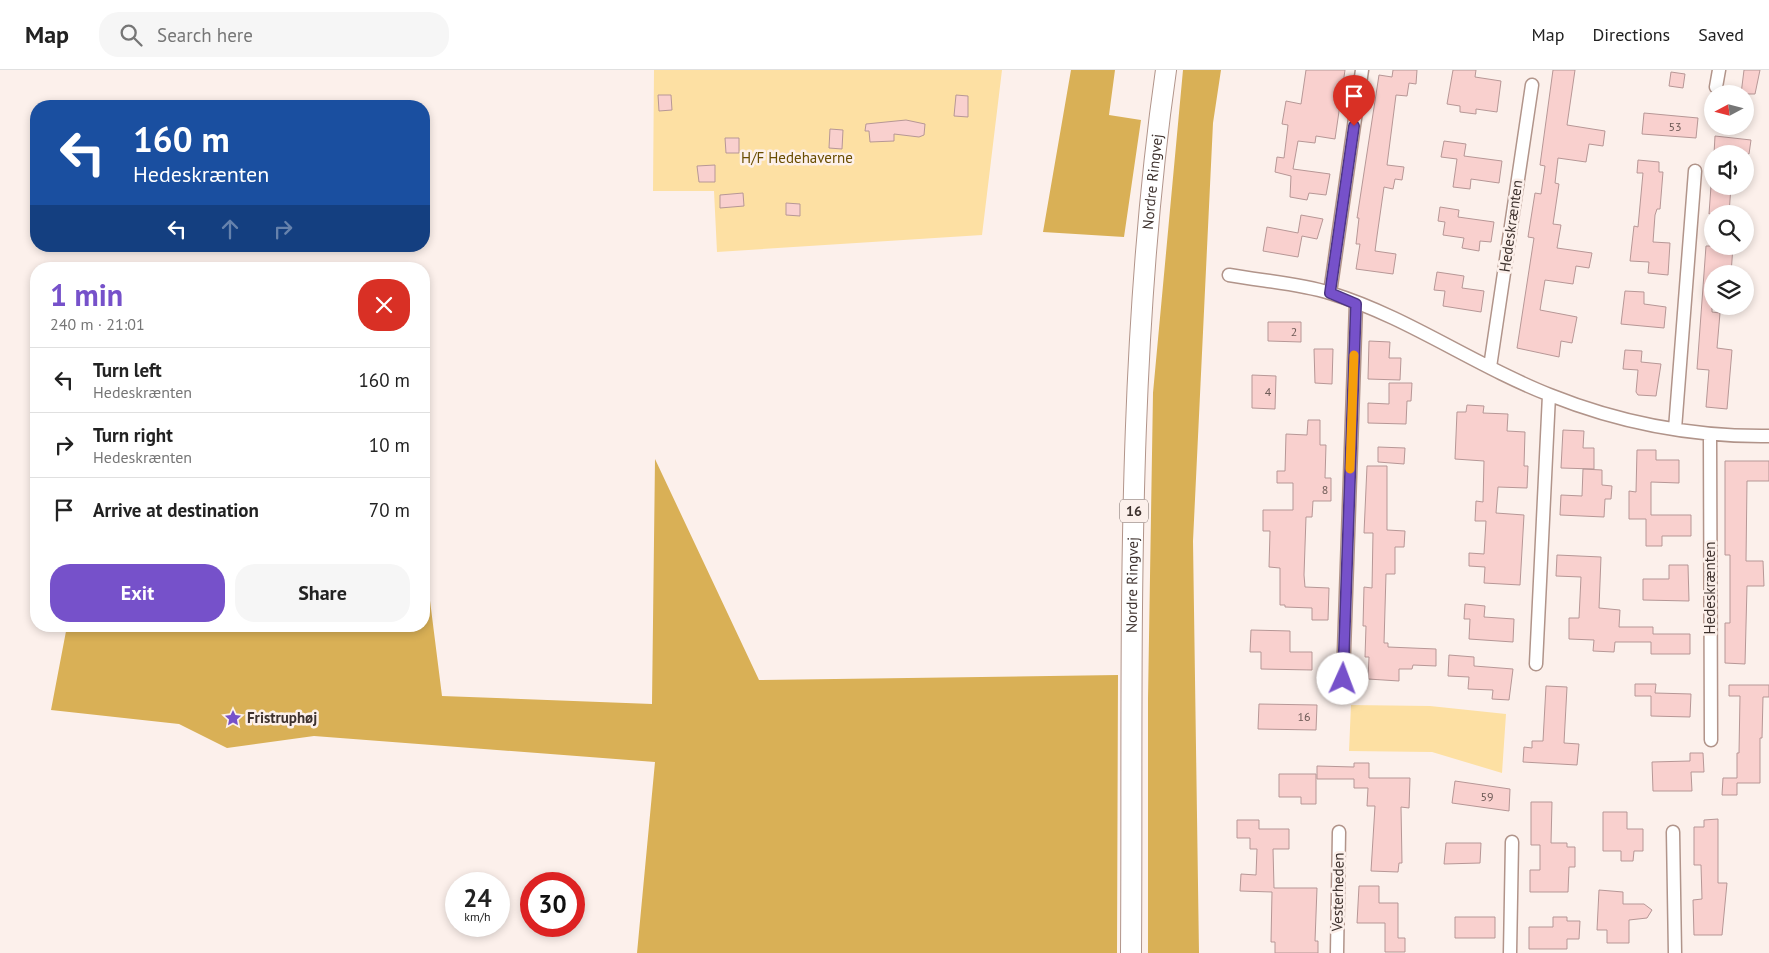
<!DOCTYPE html>
<html lang="en">
<head>
<meta charset="utf-8">
<style>
  :root { --surface:#fff; --page:#f6f6f6; --text:#222; --muted:#767676; --line:#e0e0e0; --accent:#7651ca }
  body { margin:0; font-family:"PT Sans",sans-serif; background:var(--page); color:var(--text); height:100vh; display:flex; flex-direction:column; font-size:19px; white-space:nowrap }
  * { box-sizing:border-box; margin:0 }
  p { font-size:16px; color:var(--muted) }
  .icon { flex:none; width:28px; height:28px; fill:none; stroke:currentColor; stroke-width:2; stroke-linecap:round; stroke-linejoin:round }
  .map { position:relative; flex:1; overflow:hidden }
  .side { position:absolute; left:30px; top:192px; width:400px; height:370px; display:flex; flex-direction:column; background:var(--surface); border-radius:20px; box-shadow:0 2px 8px #0003 }
  .side>* { flex:none }
  .top-card { position:absolute; left:30px; top:30px; width:400px; height:152px; border-radius:20px; box-shadow:0 2px 8px #0003; background:#1a4fa0; color:#fff; overflow:hidden }
  .needle { width:32px; rotate:263deg }
  .fabs { position:absolute; left:1704px; top:15px; display:grid; gap:10px }
  .fabs a { display:grid; place-items:center; width:50px; height:50px; border-radius:50%; background:var(--surface); box-shadow:0 2px 8px #0003; font-size:25px }
  .speed { position:absolute; left:445px; top:802px; display:flex; gap:10px; font-size:25px; font-weight:700; text-align:center }
  .speed>* { display:grid; place-content:center; width:65px; height:65px; border-radius:50%; background:var(--surface); box-shadow:0 2px 8px #0003; line-height:1 }
  .speed small { font-size:12px; font-weight:400 }
  .speed .limit { border:8px solid #d22; background:#fff; color:#111 }
  .pin { position:absolute; display:grid; place-items:center; width:42px; height:42px; color:#fff; margin:-51px -21px; border-radius:50% 50% 50% 0; rotate:-45deg; box-shadow:0 0 5px #0007 }
  .pin .icon { rotate:45deg }
  .me { position:absolute; width:55px; margin:-28px; rotate:2deg; stroke-linejoin:round; filter:drop-shadow(0 0 4px #0008) }
  .turn { display:flex; align-items:center; gap:18px; height:105px; padding:0 20px; font-size:22px }
  .turn .icon { width:65px; height:65px; stroke-width:2.5 }
  .turn b { display:block; font-size:35px; line-height:42px }
  .lanes { display:flex; align-items:center; height:48px; padding:0 20px; background:#0003; justify-content:center; gap:25px; direction:ltr }
  .lanes .off { opacity:.35 }
  .round { display:grid; place-items:center; flex:none; width:52px; height:52px; border-radius:20px; background:var(--page) }
  .headline { display:flex; align-items:center; justify-content:space-between; height:85px; padding:0 20px }
  h1 { font-size:30px; font-weight:800; line-height:38px; color:var(--accent) }
  .cta { display:flex; gap:10px; margin-top:auto; padding:10px 20px }
  .cta a { flex:1; height:58px; border-radius:20px; background:var(--accent); color:#fff; font-size:20px; font-weight:800; line-height:58px; text-align:center }
  .cta a+a { background:var(--page); color:var(--text) }
  ul { padding:0; list-style:none }
  li { display:flex; align-items:center; gap:15px; height:65px; padding:0 20px; border-top:1px solid var(--line) }
  li div { flex:1 }
  li b { display:block; font-size:19px }
  li em { font-style:normal }
  header { display:flex; align-items:center; gap:30px; box-sizing:border-box; height:70px; padding:0 25px; background:var(--surface); border-bottom:1px solid var(--line) }
  header strong { font-size:24px }
  nav { display:flex; gap:28px; margin-inline-start:auto; font-size:18px }
  .search { width:350px; height:45px; background:var(--page); display:flex; align-items:center; gap:12px; box-sizing:border-box; padding:0 18px; border-radius:20px; color:var(--muted); font-size:19px }
  .map>svg:first-child { display:block }
</style>
</head>
<body>
<header>
<strong>Map</strong>
<div class="search"><svg class="icon" aria-label="search" viewBox="0 0 24 24"><circle cx="10" cy="10" r="6"/><path d="M15 15l6 6"/></svg>Search here</div>
<nav><a>Map</a><a>Directions</a><a>Saved</a></nav>
</header>
<div class="map">
<svg width="1769" height="883" viewBox="0 0 1769 883">
  <rect width="100%" height="100%" fill="#fcf0eb"/>
  <path fill="#fde0a3" d="M654,0h348l-20,165 -265,17 -3,-61h-61z
    M1351,635l79,1 76,8 -4,59 -70,-21 -83,-1z"/>
  <path fill="#d9b056" d="M1071,0h44l-6,45 32,5 -17,117 -81,-5z
    M1183,0h38l-8,53 -20,418 6,412h-51v-254l5,-306z
    M655,389l104,221 359,-5 -1,278h-480l18,-191 -341,-26 -87,12 -48,-24 -128,-14 16,-84h357v-73l18,143 210,8z"/>
  <path fill="#f9d0ce" stroke="#b79796" d="M1306,0h39l-10,69 -19,-3 -1,7 -17,-2 -5,28 37,5 -4,21 -17,-2 -2,7 -17,-3 1,-21 -16,-4 2,-15 7,1 4,-33 -6,-1 4,-23 15,3z
    M1393,0h24l-1,14 -7,-1 -2,13 -11,-1 -9,70 17,2 -2,13 -7,-1 -2,10 -9,-2 -7,49 -2,15 21,3 -3,20 -37,-5 4,-25h-4l3,-26h-2l22,-143 13,2z
    M1453,0h23l-1,7 26,4 -4,31 -21,-3v5l-16,-2v-6l-13,-2z
    M1553,0h22l-8,55 38,6 -2,15 -14,-2 -3,18 -28,-4 -3,25 4,1 -6,40 8,1 -4,23 35,5 -3,15 -13,-2 -3,18 -28,-4 -5,30 37,7 -5,26 -11,-2 -2,16 -42,-9 17,-110 -6,-1 7,-44 6,1 4,-28 -5,-1z
    M1744,0h16l-5,24h-14z
    M1671,2l14,2 -2,14 -14,-2z
    M658,25h13l1,15 -13,1z
    M956,25l12,1v21l-14,-1z
    M1644,43l54,5 -2,20 -54,-4z
    M906,50l19,4 -1,11 -5,2 -25,-3v7l-24,1 -1,-11h-4l1,-7z
    M830,59l13,1 -1,19 -13,-1z
    M1715,66l36,4 -2,14h-35z
    M725,68h14v15h-13z
    M1444,71l22,3 -2,12 38,5 -3,22 -28,-4 -1,10 -17,-2 4,-28 -16,-2z
    M1638,90l21,2v10h4l-3,37h-3l-2,6 -2,27 17,1 -2,32 -20,-2 1,-11 -19,-1 4,-35 4,1 5,-54h-6z
    M715,95v17h-16l-2,-16z
    M1711,116h20l-2,28h-20z
    M743,123l1,13 -24,2v-13z
    M786,133l14,1v12l-14,-1z
    M1440,137l19,3 -1,7 36,5 -3,20 -11,-1 -1,10 -17,-3 2,-10 -21,-3 2,-13 -7,-1z
    M1301,145l22,4 -6,20 -15,-3 -4,21 -35,-6 4,-24 31,6z
    M1706,176h27l-2,28h-19v38l8,1 -3,35 15,2 -5,59 -21,-2 3,-37 -12,-1z
    M1437,202l27,4 -2,12 22,3 -3,21 -38,-6 2,-15 -11,-1z
    M1625,221l19,1v12l22,3 -2,21 -43,-4z
    M1268,252h33v20l-33,-1z
    M1369,271l21,1 -1,16h12l-1,22 -32,-1z
    M1314,279h19l-1,35 -17,-1z
    M1625,280l17,1 -1,11 20,2 -5,32 -18,-1 -2,-3 2,-22 -15,-1z
    M1252,305l24,1 -1,33 -23,-1z
    M1389,313h23l-1,18h-4l-1,23 -38,-1v-20l21,1z
    M1467,335l17,1 -1,7 25,1 -1,17 18,1 -1,34h4l-1,22 -29,-1 -2,26 28,2 -4,70 -36,-2 1,-16 -16,-1v-13l15,1 2,-33h-11l1,-20 7,1 1,-41 -29,-2 2,-47h9z
    M1308,350h12v25h6l-1,33h6v23h-18l-1,16h-6l-2,58 1,12 24,1 -1,32h-16v-12l-27,-1v-2h-5v-37l-11,-1 1,-36h-7v-21h30v-27h-16v-12h8l1,-37 21,1z
    M1563,360l21,1 -1,17h11v21l-33,-1z
    M1378,377l27,1 -1,16 -26,-2z
    M1637,380h19v10h23v23l-28,-1v33h40v21h-29v10h-16v-27h-17v-28l7,1z
    M1725,391h44v20h-22l-1,80h17l1,25h-17l-2,78 -20,-1v-40h5v-68h-5z
    M1367,396h20v64l18,1 -1,16h-9v27h-9l-2,69h4v4l48,2v17l-23,-1 -1,4h-13v12l-31,-2 1,-22h-4l1,-31h-3l1,-39 8,1 1,-55h-9z
    M1583,399l19,1v15l10,1 -1,13h-6l-1,18 -44,-2 1,-20 21,1z
    M1557,485l44,2 -2,51 21,2 -1,17h34v7h37v20h-39v-12h-36l-1,10 -21,-1 1,-11 -25,-1v-21h10l2,-41 -25,-1z
    M1669,495h19l1,36 -46,-1v-21h26z
    M1465,534l20,2 -1,11 30,2 -1,23 -44,-3 1,-20h-6z
    M1251,560l39,1v21h22v18l-51,-1v-17h-11z
    M1449,585l25,2v9l39,3 -4,31 -17,-1 1,-9 -25,-1 1,-12 -21,-1z
    M1635,614h21l-1,9 36,1 -1,23 -39,-1v-20h-16z
    M1729,615h40v12h-6l-1,41h-2v45h-23v12h-15l1,-17h14v-25h2l1,-57h-11z
    M1546,616l21,1 -3,56 15,1 -2,21 -54,-3 1,-15 8,1v-7h11z
    M1259,634l58,1 -1,25 -58,-1z
    M1690,683h13l1,19h-13l1,19h-39l-1,-29 38,-1z
    M1354,693h15v15h41l-1,30 -8,-1 1,56h-3l-1,9 -27,-1 4,-65h-8l1,-18h-14v-9h-37v-13l37,1z
    M1279,704h37v30h-15v-7h-22z
    M1455,711l55,8 -1,22 -57,-8z
    M1531,732h21l-1,41h16v4h8v20h-6l-1,25h-38v-22h10v-25h-9z
    M1603,742h24v17h16v22h-9l-1,10h-12v-10h-18z
    M1718,749v64h9l-5,52h-28l-1,-35 9,-1 -1,-34h-7v-38h10v-7z
    M1237,750h22v9h30v20h-16l1,39h43l-2,53h3v12h-43v-11h-4l1,-50 -32,-1 1,-17 15,1 1,-26h-7v-11h-13z
    M1446,773h35l-1,20 -36,1z
    M1359,816h20v17h19v35h7v14h-20v-29h-28z
    M1599,820l24,2v12h21l8,6 -5,8 -18,2v23h-22v-13h-10z
    M1455,847h40v21h-40z
    M1553,847h14v4h13l-1,18h-12v10h-38v-22h24z"/>
  <g fill="none" stroke-linecap="round" stroke-linejoin="round">
    <g stroke="#b1948a" stroke-width="15">
      <path id="minor" d="M1716,17l3,-17
        M1229,205c33,6 69,8 101,18 78,24 145,73 220,102 70,28 144,42 219,41
        M1330,223l32,-223
        M1490,297l42,-282
        M1675,359l20,-258
        M1710,365l1,305
        M1536,594l13,-269
        M1343,609l13,-375
        M1673,762l2,121
        M1337,883l2,-121
        M1510,883l2,-111"/>
    </g>
    <g stroke="#b1948a" stroke-width="22">
      <g id="primary">
        <path id="s1" d="M1131,883c2,-294 -7,-591 35,-883"/>
      </g>
    </g>
    <use href="#minor" stroke="#fff" stroke-width="12"/>
    <use href="#primary" stroke="#fff" stroke-width="20"/>
  </g>
  <g fill="none" stroke-linecap="round" stroke-linejoin="round">
    <g stroke="#4d3583" stroke-width="12">
      <path id="route" d="M1343,609l13,-375 -26,-11 24,-167"/>
    </g>
    <use href="#route" stroke="#7651ca" stroke-width="9"/>
    <path stroke="#f59e0b" stroke-width="9" d="M1350,399l4,-114"/>
  </g>
  <defs>
    <g id="sight-bare" transform="scale(1.35)"><path d="M0-6L1.8-2.2L6-1.7L2.9 1.2L3.7 5.4L0 3.3L-3.7 5.4L-2.9 1.2L-6-1.7L-1.8-2.2Z" fill="#7651ca" stroke="#fcf0eb" stroke-width="2.5" paint-order="stroke"/></g>
  </defs>
  <g fill-rule="evenodd">
    <use href="#sight-bare" x="233" y="648"/>
  </g>
  <g text-anchor="middle" stroke-width="5" stroke-linejoin="round" paint-order="stroke">
    <g font-size="12" fill="#6d5a56">
      <text x="1675" y="61">53</text>
      <text x="1294" y="266">2</text>
      <text x="1268" y="326">4</text>
      <text x="1325" y="424">8</text>
      <text x="1304" y="651">16</text>
      <text x="1487" y="731">59</text>
    </g>
    <rect fill="#fcf0eb" stroke="#776b67" stroke-width="1" x="1120" y="429.5" width="28" height="23" rx="4"/>
    <g font-size="14" font-weight="bold" fill="#3e322e">
      <text x="1134" y="446">16</text>
    </g>
    <g font-size="15" fill="#694d01" stroke="#fcf0eb">
      <text x="797" y="93">H/F Hedehaverne</text>
    </g>
    <g font-size="15" fill="#3e322e" stroke="#fcf0eb">
      <text dy="5" stroke="none"><textPath href="#s1" startOffset="772">Nordre Ringvej</textPath></text>
      <text transform="translate(1511 156) rotate(-82)" y="5">Hedeskrænten</text>
      <text dy="5" stroke="none"><textPath href="#s1" startOffset="368">Nordre Ringvej</textPath></text>
      <text transform="translate(1710 518) rotate(-90)" y="5">Hedeskrænten</text>
      <text transform="translate(1338 822) rotate(-89)" y="5">Vesterheden</text>
    </g>
    <g font-size="15" font-weight="bold" fill="#3e322e" stroke="#fcf0eb" text-anchor="start">
      <text x="247" y="653">Fristruphøj</text>
    </g>
  </g>
</svg>
<div class="fabs">
<a><svg class="needle" viewBox="-14 -14 28 28"><path d="M0-13l5 13h-10z" fill="#e53935"/><path d="M0 13l5-13h-10z" fill="#767676"/></svg></a>
<a><svg class="icon" aria-label="sound" viewBox="0 0 24 24"><path d="M4 9h4l5-4v14l-5-4H4zM17 9q2 3 0 6"/></svg></a>
<a><svg class="icon" aria-label="search" viewBox="0 0 24 24"><circle cx="10" cy="10" r="6"/><path d="M15 15l6 6"/></svg></a>
<a><svg class="icon" aria-label="layers" viewBox="0 0 24 24"><path d="M12 4l9 5-9 5-9-5zM3 14l9 5 9-5"/></svg></a>
</div>
<div class="speed"><div>24<small>km/h</small></div><div class="limit">30</div></div>
<div class="pin" style="left:1354px;top:56px;background:#d93025"><svg class="icon" aria-label="arrive" viewBox="0 0 24 24"><path d="M6 21V4h12l-3 4 3 4H6"/></svg></div>
<svg class="me" style="left:1343px;top:609px" viewBox="-20 -20 40 40"><circle r="19" fill="#fff"/><path d="M0-13L10 11 0 6-10 11z" fill="#7651ca"/></svg>
<div class="top-card">
<div class="turn"><svg class="icon" aria-label="left" viewBox="0 0 24 24"><path d="M17 20v-9H6M10 6l-5 5 5 5"/></svg><div><b>160 m</b>Hedeskrænten</div></div>
<div class="lanes"><svg class="icon" aria-label="left" viewBox="0 0 24 24"><path d="M17 20v-9H6M10 6l-5 5 5 5"/></svg><svg class="icon off" aria-label="ahead" viewBox="0 0 24 24"><path d="M12 20V5M6 11l6-6 6 6"/></svg><svg class="icon off" aria-label="right" viewBox="0 0 24 24"><path d="M7 20v-9h11M14 6l5 5-5 5"/></svg></div>
</div>
<section class="side">
<div class="headline"><div><h1>1 min</h1><p>240 m · 21:01</p></div><a class="round" style="background:#d93025;color:#fff"><svg class="icon" aria-label="close" viewBox="0 0 24 24"><path d="M6 6l12 12M18 6L6 18"/></svg></a></div>
<ul>
<li><svg class="icon" aria-label="left" viewBox="0 0 24 24"><path d="M17 20v-9H6M10 6l-5 5 5 5"/></svg><div><b>Turn left</b><p>Hedeskrænten</p></div><em>160 m</em></li>
<li><svg class="icon" aria-label="right" viewBox="0 0 24 24"><path d="M7 20v-9h11M14 6l5 5-5 5"/></svg><div><b>Turn right</b><p>Hedeskrænten</p></div><em>10 m</em></li>
<li><svg class="icon" aria-label="arrive" viewBox="0 0 24 24"><path d="M6 21V4h12l-3 4 3 4H6"/></svg><div><b>Arrive at destination</b></div><em>70 m</em></li>
</ul>
<div class="cta"><a>Exit</a><a>Share</a></div>
</section>
</div>
</body>
</html>
